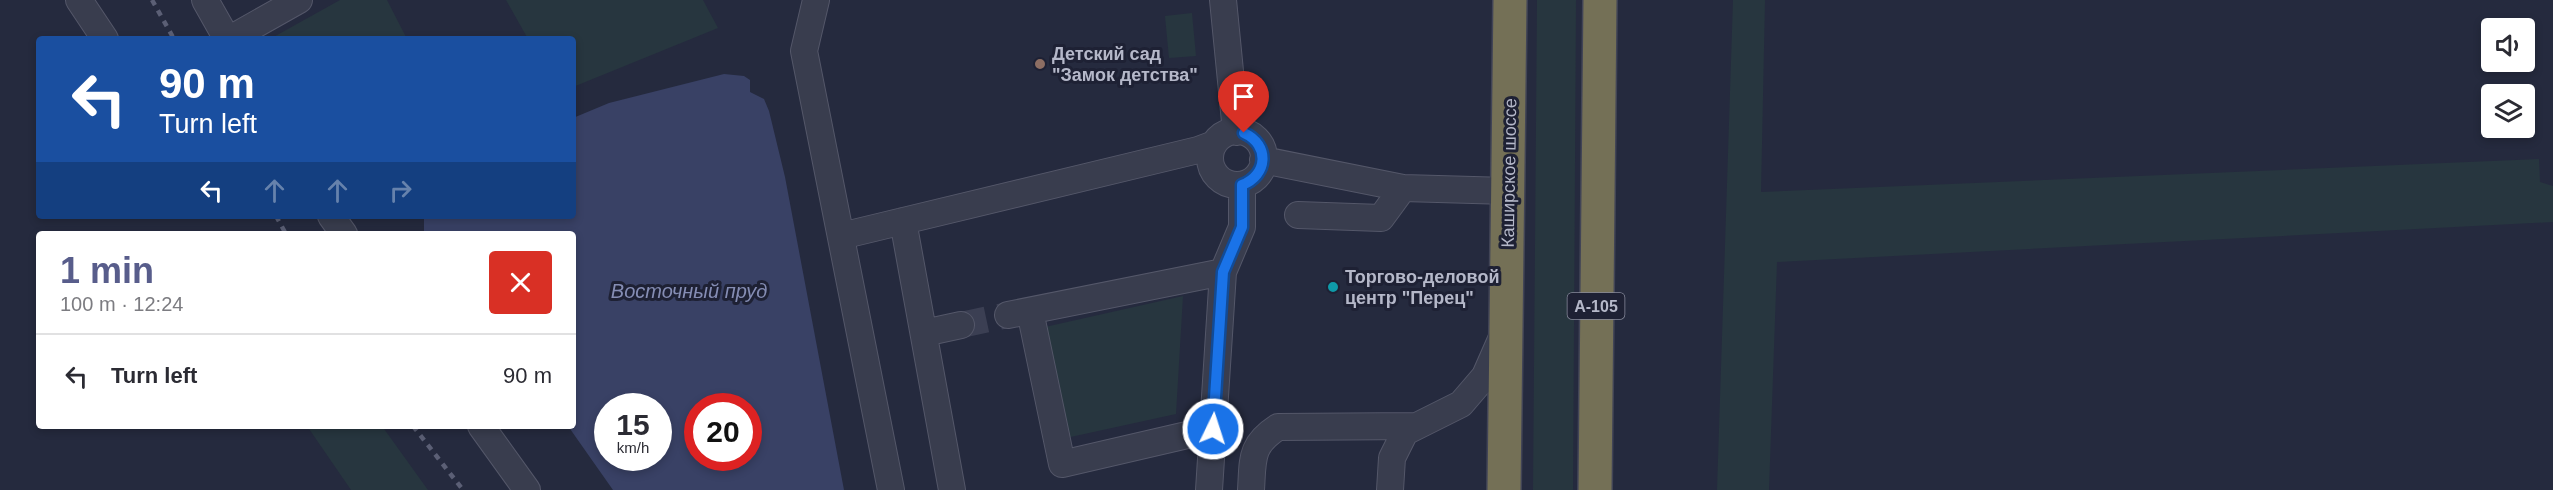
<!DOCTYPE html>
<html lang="en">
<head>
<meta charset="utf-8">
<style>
  :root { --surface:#fff; --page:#f2f2f3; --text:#2b2b33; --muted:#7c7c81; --line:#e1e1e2; --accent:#585d8b }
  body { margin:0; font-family:Arial,sans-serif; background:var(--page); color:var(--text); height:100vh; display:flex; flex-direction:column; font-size:22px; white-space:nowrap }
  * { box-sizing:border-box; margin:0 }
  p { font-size:20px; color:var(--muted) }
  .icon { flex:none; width:33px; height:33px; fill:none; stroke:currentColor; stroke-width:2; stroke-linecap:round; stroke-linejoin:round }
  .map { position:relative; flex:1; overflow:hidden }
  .side { position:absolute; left:36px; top:231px; width:540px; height:198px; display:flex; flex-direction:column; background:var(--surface); border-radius:6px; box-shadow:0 3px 9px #0003 }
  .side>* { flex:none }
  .hud { position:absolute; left:36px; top:36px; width:540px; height:183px; border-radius:6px; box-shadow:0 3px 9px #0003; background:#1a4fa0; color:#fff; overflow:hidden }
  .controls { position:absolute; left:2481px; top:18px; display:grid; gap:12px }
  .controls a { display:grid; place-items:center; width:54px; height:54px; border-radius:6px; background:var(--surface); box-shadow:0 3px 9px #0003; font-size:30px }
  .speed { position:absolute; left:594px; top:393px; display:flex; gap:12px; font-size:30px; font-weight:700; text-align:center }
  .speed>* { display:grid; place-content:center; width:78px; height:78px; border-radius:50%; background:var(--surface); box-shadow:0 3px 9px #0003; line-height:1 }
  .speed small { font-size:15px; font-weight:400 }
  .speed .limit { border:9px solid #d22; background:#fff; color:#111 }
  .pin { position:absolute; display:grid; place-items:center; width:51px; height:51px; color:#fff; margin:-62px -26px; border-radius:50% 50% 50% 0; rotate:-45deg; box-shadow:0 0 6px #0007 }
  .pin .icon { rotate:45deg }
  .me { position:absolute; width:66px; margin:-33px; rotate:4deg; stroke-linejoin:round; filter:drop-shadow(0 0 4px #0008) }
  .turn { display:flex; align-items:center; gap:21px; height:126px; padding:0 24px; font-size:27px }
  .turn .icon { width:78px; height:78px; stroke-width:2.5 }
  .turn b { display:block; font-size:42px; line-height:51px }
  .lanes { display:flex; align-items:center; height:57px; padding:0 24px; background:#0003; justify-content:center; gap:30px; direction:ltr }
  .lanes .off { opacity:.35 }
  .round { display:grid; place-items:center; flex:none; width:63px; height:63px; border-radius:6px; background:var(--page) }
  .overview { display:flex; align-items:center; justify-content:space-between; height:102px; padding:0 24px }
  h1 { font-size:36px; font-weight:800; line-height:45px; color:var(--accent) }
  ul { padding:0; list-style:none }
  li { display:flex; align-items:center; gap:18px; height:84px; padding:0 24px; border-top:2px solid var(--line) }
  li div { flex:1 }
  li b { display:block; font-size:22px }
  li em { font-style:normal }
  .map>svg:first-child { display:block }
</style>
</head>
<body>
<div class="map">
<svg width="2553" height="490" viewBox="0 0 2553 490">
  <rect width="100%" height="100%" fill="#252a3e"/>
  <path fill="#27363f" d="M340,0h47l20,39h-137z
    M506,0h197l15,28 -145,59v-48h-45z
    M1537,0h39l-3,490h-40z
    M1733,0h32l-4,192 778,-33 1,23 13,4v36l-776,40 -8,228h-52z
    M1192,13l4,43 -27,2 -4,-42z
    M1183,296l-7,118 -110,24 -21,-111z
    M307,426h75l46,64h-77z"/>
  <path fill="#394165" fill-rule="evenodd" d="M724,74l20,2 6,4v12l14,7 5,12 16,66 59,313h-231l-45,-64h5v-192h-149v-18h149v-98l36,-15zM608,406h50v52h-50zM698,406h50v52h-50z"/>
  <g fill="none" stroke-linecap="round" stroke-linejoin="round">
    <path stroke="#3b3f53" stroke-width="26" stroke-dasharray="26 13" stroke-linecap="butt" d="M961,325l47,-10"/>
    <g stroke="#545769" stroke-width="28">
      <path id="minor" d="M79,0l26,39
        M205,0l22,39
        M816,0l-12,51 87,439
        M1223,0l13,132
        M230,39l69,-39
        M1210 158a27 27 0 1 1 54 0a27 27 0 1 1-54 0Z
        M1263,160l140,28 105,3
        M1298,215l83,3 22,-30
        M331,216l13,18
        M903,221l49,269
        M841,236l357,-86 16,-6
        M1030,311l32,153 151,-35
        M1008,315l215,-43
        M924,333l37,-8
        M481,426l46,64
        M1209,490l14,-218 19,-45v-42
        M1251,490c2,-31 -1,-45 27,-63l137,-1
        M1390,490l2,-32 13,-26 56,-28 24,-28 18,-41"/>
    </g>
    <g stroke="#414456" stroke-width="36">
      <path id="highway" d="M1504,490l6,-490
        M1595,490l5,-490"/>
    </g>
    <use href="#minor" stroke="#393d4e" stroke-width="26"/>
    <use href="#highway" stroke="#747056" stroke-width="33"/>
    <path stroke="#5b5f75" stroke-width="4.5" stroke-dasharray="6 6" stroke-linecap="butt" d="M152,0l22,39
      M276,216l10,18
      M413,426l50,64"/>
  </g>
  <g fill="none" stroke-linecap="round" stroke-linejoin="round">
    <g stroke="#114b97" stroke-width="15">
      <path id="route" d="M1213,429l10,-157 19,-45v-42c26,-10 28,-40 2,-52"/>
    </g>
    <use href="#route" stroke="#1a73e8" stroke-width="10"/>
  </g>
  <circle fill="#8d6e63" stroke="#1e2134" stroke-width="2" cx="1040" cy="64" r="6"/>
  <circle fill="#0f9aa8" stroke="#1e2134" stroke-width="2" cx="1333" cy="287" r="6"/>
  <g text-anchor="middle" stroke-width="6" stroke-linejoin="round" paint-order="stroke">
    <rect fill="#1e2134" stroke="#888b9c" stroke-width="1.5" x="1567.5" y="293" width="57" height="26" rx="4.5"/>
    <g font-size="16" font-weight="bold" fill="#b5b8c9">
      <text x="1596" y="312">А-105</text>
    </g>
    <g font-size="18" font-weight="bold" fill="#b5b8c9" stroke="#1e2134" text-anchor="start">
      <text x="1052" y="60">Детский сад<tspan x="1052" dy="21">"Замок детства"</tspan></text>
      <text x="1345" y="283">Торгово-деловой<tspan x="1345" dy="21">центр "Перец"</tspan></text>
    </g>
    <g font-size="18" fill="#b5b8c9" stroke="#1e2134">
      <text transform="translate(1509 173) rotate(-89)" y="6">Каширское шоссе</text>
    </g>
    <g font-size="20" font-style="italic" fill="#858db4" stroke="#1e2134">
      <text x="689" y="298">Восточный пруд</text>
    </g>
  </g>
</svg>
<div class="controls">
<a><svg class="icon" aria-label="sound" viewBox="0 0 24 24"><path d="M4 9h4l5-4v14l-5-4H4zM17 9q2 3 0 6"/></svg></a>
<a><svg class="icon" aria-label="layers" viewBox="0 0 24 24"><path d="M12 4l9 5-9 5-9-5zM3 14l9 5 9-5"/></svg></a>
</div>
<div class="speed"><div>15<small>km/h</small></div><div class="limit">20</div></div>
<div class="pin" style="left:1244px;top:133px;background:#d93025"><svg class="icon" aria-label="arrive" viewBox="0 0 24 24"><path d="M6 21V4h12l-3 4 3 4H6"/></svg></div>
<svg class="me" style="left:1213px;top:429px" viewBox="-20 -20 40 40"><circle r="17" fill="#1a73e8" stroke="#fff" stroke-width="3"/><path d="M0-11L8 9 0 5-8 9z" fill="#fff"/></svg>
<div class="hud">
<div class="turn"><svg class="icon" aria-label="left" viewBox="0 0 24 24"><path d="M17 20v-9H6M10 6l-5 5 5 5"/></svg><div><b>90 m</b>Turn left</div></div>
<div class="lanes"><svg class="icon" aria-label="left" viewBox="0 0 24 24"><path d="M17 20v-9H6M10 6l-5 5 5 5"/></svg><svg class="icon off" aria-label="ahead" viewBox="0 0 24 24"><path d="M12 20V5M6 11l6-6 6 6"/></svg><svg class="icon off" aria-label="ahead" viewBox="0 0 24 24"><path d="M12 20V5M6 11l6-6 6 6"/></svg><svg class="icon off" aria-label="right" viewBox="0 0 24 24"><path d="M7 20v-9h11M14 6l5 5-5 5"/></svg></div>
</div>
<section class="side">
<div class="overview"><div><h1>1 min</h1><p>100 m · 12:24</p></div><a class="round" style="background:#d93025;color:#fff"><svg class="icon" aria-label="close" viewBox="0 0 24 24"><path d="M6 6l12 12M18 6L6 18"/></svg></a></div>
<ul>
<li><svg class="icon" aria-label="left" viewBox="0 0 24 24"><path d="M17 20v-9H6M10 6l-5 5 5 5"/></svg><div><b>Turn left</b></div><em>90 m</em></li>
</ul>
</section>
</div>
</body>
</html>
